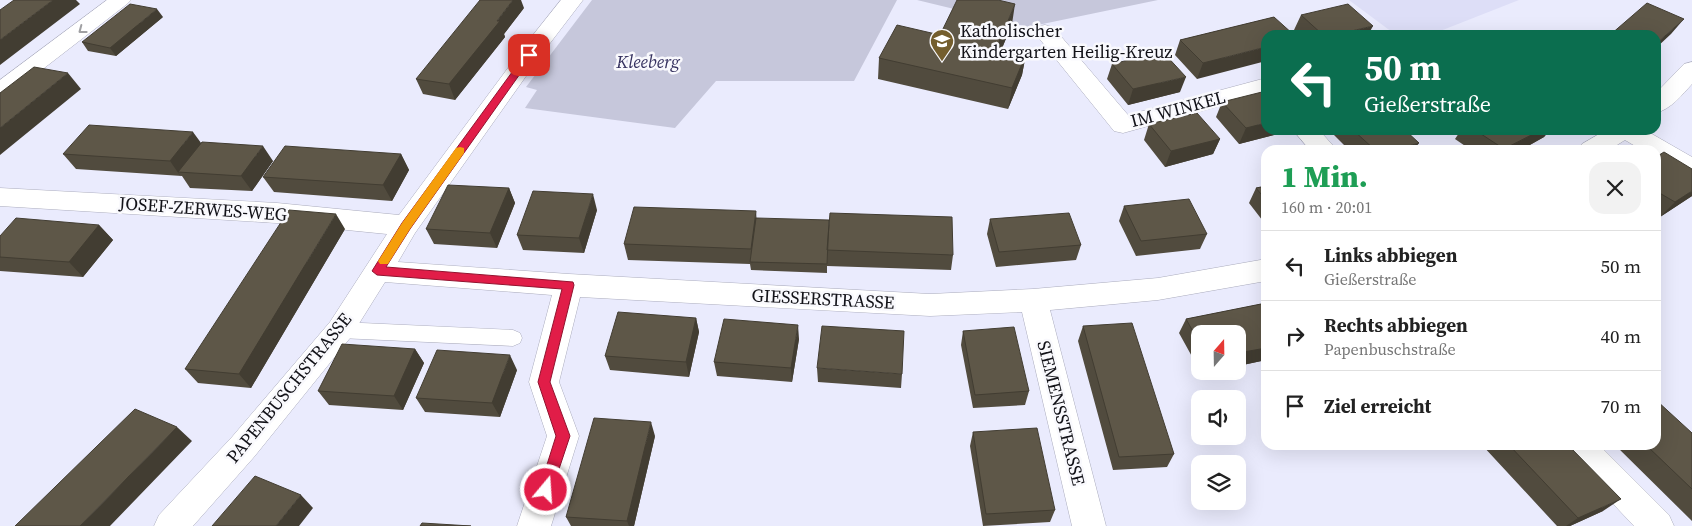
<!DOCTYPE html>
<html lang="de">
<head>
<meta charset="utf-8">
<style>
  :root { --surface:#fff; --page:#f2f2f2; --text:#222; --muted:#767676; --line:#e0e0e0 }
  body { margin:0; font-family:"Source Serif 4",serif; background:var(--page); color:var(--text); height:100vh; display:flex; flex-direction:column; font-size:19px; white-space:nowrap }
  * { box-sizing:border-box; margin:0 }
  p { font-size:16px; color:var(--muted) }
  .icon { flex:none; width:28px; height:28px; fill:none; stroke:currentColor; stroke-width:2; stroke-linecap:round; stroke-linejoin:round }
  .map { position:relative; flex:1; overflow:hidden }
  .side { position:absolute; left:1261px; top:145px; width:400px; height:305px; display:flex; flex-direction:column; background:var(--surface); border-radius:15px; box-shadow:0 5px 20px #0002 }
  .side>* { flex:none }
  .top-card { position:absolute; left:1261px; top:30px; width:400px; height:105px; border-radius:15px; box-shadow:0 5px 20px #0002; background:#0b6e4f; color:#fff; overflow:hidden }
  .needle { width:32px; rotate:20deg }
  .fabs { position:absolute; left:1191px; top:325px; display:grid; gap:10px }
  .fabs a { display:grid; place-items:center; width:55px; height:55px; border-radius:10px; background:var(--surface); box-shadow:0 5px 20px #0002; font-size:25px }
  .pin { position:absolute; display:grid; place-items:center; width:42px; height:42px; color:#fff; margin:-21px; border-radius:10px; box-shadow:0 2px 8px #0006 }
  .me { position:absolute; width:55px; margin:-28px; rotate:18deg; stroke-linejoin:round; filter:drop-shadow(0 0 4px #0008) }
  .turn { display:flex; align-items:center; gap:18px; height:105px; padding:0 20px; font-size:22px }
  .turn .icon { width:65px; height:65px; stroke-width:2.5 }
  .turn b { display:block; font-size:35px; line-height:42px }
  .round { display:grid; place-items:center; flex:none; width:52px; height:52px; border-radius:15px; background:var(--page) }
  .headline { display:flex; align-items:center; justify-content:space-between; height:85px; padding:0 20px }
  h1 { font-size:30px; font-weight:800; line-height:38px; color:#1e9e55 }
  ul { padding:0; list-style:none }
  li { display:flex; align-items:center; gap:15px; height:70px; padding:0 20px; border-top:1px solid var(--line) }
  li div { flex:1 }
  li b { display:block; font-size:19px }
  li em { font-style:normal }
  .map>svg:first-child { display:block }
</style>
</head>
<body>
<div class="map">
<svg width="1692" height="526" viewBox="0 0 1692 526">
  <rect width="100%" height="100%" fill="#eaebfd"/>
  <path fill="#dddef7" d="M1349,0h170l-89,35h-34z"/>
  <path fill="#c6c7db" d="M592,0h305l-43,81h-138l-41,47 -150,-20 12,-18 -11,-3z
    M917,0h241l-130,27z"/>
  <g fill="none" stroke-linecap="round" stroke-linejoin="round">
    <g stroke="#abacbd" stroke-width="1">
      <path id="service" d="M340,322l173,8 7,3 2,5 -2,5 -7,3 -173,-8 -7,-3 -2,-5 2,-5z"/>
    </g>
    <g stroke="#abacbd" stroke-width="1">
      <path id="minor" d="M107,0h24l-4,4 -119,92 -8,3v-19z
        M561,0h22l-42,55 -126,178 -17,29 171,12 361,20 103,-5 125,-11 108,-19v22l-108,19 -108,10 56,216h-34l-50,-214 -92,4 -350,-19 -21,85 20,54 -28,90h-34l30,-90 -18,-54 23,-87 -167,-13 -35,56 -96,119 -61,69h-39l5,-11 73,-78 98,-115 57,-88 -110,-11 -277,-17v-18l277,15 122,12 126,-170z
        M1045,25l8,2 75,88 138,-37v15l-143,40 -9,-2 -80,-99 3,-5z
        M1692,62v22c-10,11 -21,25 -36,29v-20l28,-29z
        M1293,130h26l18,20h-27z
        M1606,130h39l47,27v20l-9,-3 -27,-15v-9h-14l-17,-10 -16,10h-30l3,-6z
        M1562,445h37l70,70 5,11h-40l-67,-71z"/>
    </g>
    <use href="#service" fill="#fff" fill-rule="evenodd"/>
    <use href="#minor" fill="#fff" fill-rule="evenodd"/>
  </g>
  <path fill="#514b3e" d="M524,8l-20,26 1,3 -50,63 -32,-6 -7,-15z
    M1301,15l67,20h-69l-5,-5z
    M163,17l-47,39 -28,-5 -6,-9z
    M1274,17l-77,62 -22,-24 5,-15z
    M1012,24l-10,24 24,6 -4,21 -14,34 -130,-30 1,-21 61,-23z
    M1112,64l68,28 -52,13 -21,-26z
    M1222,102l44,28h21l-1,2 -47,12 -23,-27z
    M1149,124l71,15 -7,15 -48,13 -21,-27z
    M1329,130h76l9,20h-65z
    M1461,130h89l-6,7 -23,13h-50l-16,-11z
    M201,143l72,18 -21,30 -62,-3 -8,-12 -106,-7 -13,-15z
    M401,154l8,16 -17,31 -118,-9 -11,-15z
    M1656,157l36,39 -32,21 -4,-2z
    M1266,186v39l-17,-22 7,-15z
    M509,188l6,15 -18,45 -63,-4 -8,-15z
    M1124,206l83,28 -7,15 -64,7 -17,-35z
    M597,210l-13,43 -61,-3 -6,-15z
    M756,218l197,37 -2,15 -124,-4v7l-76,-3 -1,-6 -122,-4 -4,-16z
    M990,219l91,26 -5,15 -80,7 -9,-33z
    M99,225l14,15 -30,37 -83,-6v-14z
    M345,229l-94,159 -53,-5 -13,-14z
    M1266,303v57l-28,6 -38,-32v37l-21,-38 7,-14z
    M696,318l3,14 -10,45 -79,-7 -5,-14z
    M1083,326l91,128 -7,13 -54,3 -35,-129z
    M963,331l66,60 -4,14 -52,3 -12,-63z
    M799,339l-7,43 -75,-6 -3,-14z
    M415,349l9,14 -21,47 -74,-5 -11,-14z
    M817,368l85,6 -1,14 -83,-6z
    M517,370l-17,47 -75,-5 -9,-14z
    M973,432l82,78 -5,12 -67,4 -13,-80z
    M1692,433v88l-77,-76h41z
    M655,436l-21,90h-63l-5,-9z
    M1482,445h86l35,66 -33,15h-13z"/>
  <path fill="#423d32" d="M53,0h23l4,4 -80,61v-25z
    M513,0h8l3,8 -20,26 1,3 -50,63 -6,-16z
    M1015,4l-3,20 -18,44 3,-21z
    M157,9l6,8 -47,39 -6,-8z
    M1684,19l-13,15 -15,14v-4z
    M1373,26l-5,9h-34z
    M1266,47v14l-69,18 6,-16z
    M1026,54l-4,21 -14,34 4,-21z
    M68,73l13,16 -81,66v-27z
    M1186,77l-6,15 -52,13 5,-16z
    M1266,123v7h21l-1,2 -47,12 7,-16z
    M1541,130h9l-6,7 -23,13h-17z
    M193,132l11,15 -26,25 3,5 -11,-16z
    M1220,139l-7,15 -48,13 6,-16z
    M1419,143l-5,7h-19z
    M263,146l10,15 -21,30 -11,-15z
    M401,154l8,16 -17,31 -9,-16z
    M509,188l6,15 -18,45 -7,-15z
    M1692,191v5l-32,21 15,-15z
    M593,194l4,16 -13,43 -5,-15z
    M756,211l1,15 -5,38 -1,-15z
    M336,214l9,15 -94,159 -12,-14z
    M99,225l14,15 -30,37 -14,-15z
    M696,318l3,14 -10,45 -3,-15z
    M798,325l1,14 -7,43 -1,-14z
    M1266,348v12l-28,6v-13z
    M415,349l9,14 -21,47 -9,-14z
    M510,355l7,15 -17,47 -8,-14z
    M1202,371h10l-11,2z
    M651,422l4,14 -21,90h-5l-2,-5z
    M177,427l15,14 -82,85h-30z
    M301,495l12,13 -14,18h-23z
    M1621,499l-18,12 -33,15h-4l12,-8z"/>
  <path fill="#5e5748" stroke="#423d32" d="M14,0h39l-53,40v-30z
    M480,0h33l-16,21h3l-51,63 -33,-5z
    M957,0h41l17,4 -18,43 29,7 -14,34 -133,-30 18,-33 43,10z
    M1647,3l37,16 -28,25v-9h-46z
    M130,4l27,5 -47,39 -28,-6z
    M1348,4l25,22 -39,9h-11l-22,-20z
    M1274,17l20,18h-28v12l-63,16 -23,-23z
    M1163,52l23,25 -53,12 -21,-25z
    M34,67l34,6 -68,55v-35z
    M1266,91v32l-20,5 -24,-26z
    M1197,113l23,26 -49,12 -22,-27z
    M89,125l104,7 -23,29 -107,-7z
    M1353,130h52l14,13 -24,7h-20z
    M1475,130h66l-37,19z
    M202,142l61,4 -22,30 -63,-4z
    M285,146l116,8 -18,31 -120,-8z
    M1664,152l28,17v22l-17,11 -19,-11v-34z
    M448,185l61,3 -19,45 -64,-4z
    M1266,186v14l-10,-12z
    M533,191l60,3 -14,44 -62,-3z
    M1189,199l18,35 -66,7 -17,-35z
    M634,207l122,4 -5,38 -127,-5z
    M289,210l47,4 -97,160 -54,-5z
    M830,213l122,4 1,38 -126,-5z
    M1069,213l12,32 -82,7 -9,-33z
    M16,218l83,7 -30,37 -69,-5v-21z
    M756,218l73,2 -2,44 -77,-2z
    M1266,303v45l-28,5v-19h-38v10l-14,-25z
    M618,312l78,6 -10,44 -81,-6z
    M724,319l74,6 -7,43 -77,-6z
    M1132,323l42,131 -55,3 -36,-131z
    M822,326l82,5 -2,43 -85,-6z
    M1014,327l15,64 -54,4 -12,-64z
    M342,344l73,5 -21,47 -76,-5z
    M437,350l73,5 -18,48 -76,-5z
    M1656,400l36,33v56l-46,-44h10z
    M135,409l42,18 -97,99h-65z
    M594,418l57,4 -24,99 -61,-4z
    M1037,428l18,82 -69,4 -13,-82z
    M1509,445h59l53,54 -43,19z
    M255,476l46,19 -25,31h-64z
    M422,523l49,3h-51z"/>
  <defs><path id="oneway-chevron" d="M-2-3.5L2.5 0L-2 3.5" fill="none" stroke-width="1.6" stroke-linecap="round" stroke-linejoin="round" transform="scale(1.25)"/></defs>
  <use stroke="#a0a0a3" href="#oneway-chevron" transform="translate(82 30) rotate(143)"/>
  <path fill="#e11d48" stroke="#92132f" d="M529,52l3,1v4l-122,172 -24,38 187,15 1,3 -24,97 20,54 -18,54 -2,4 -4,2 -5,-2 -2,-4 17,-54 -18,-54 24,-93 -185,-14 -5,-4 30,-48 124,-170z"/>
  <path fill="#f59e0b" d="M460,147l4,1v5l-54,76 -22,35h-8l-2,-3 2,-3 22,-35 54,-75z"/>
  <defs>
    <g id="school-pin" transform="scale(1.25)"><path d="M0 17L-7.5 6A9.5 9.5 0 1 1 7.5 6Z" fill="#745e2e" stroke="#f9f9fd"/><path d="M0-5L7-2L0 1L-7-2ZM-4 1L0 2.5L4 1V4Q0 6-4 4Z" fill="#fff"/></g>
  </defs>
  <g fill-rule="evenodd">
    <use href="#school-pin" x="942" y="41"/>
  </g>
  <g text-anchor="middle" stroke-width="5" stroke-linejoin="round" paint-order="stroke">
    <g font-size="18" fill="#121218" stroke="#f9f9fd" text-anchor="start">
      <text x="960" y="37">Katholischer<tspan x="960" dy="21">Kindergarten Heilig-Kreuz</tspan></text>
    </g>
    <g font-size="18" font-style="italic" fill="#35315f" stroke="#f9f9fd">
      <text x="648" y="68">Kleeberg</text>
    </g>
    <g font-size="18" fill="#121218" stroke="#f9f9fd">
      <text transform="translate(1178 109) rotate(-15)" y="6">IM WINKEL</text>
      <text transform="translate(203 209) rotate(4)" y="6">JOSEF-ZERWES-WEG</text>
      <text transform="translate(823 299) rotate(3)" y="6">GIESSERSTRASSE</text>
      <text transform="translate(289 388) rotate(-51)" y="6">PAPENBUSCHSTRASSE</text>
      <text transform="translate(1061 413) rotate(76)" y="6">SIEMENSSTRASSE</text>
    </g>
  </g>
</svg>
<div class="fabs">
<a><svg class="needle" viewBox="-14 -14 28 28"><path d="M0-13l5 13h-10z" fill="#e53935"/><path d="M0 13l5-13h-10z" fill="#767676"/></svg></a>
<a><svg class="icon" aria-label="sound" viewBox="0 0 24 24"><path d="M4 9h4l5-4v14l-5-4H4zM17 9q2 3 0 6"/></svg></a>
<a><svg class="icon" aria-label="layers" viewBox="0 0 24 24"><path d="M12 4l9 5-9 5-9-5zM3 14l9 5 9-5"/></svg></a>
</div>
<div class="pin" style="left:529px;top:55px;background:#d93025"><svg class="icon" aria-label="arrive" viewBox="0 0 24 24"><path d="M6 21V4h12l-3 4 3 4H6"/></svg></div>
<svg class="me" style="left:546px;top:490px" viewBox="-20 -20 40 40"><circle r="17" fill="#e11d48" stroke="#fff" stroke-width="3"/><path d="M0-11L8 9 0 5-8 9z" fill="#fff"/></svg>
<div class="top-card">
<div class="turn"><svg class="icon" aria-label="left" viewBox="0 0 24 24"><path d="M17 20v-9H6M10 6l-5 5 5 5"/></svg><div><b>50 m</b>Gießerstraße</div></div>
</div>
<section class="side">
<div class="headline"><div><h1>1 Min.</h1><p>160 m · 20:01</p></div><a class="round"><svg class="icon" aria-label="close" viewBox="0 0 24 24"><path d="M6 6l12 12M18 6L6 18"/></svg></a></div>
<ul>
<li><svg class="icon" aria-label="left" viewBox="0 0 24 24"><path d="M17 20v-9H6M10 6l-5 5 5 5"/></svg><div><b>Links abbiegen</b><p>Gießerstraße</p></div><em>50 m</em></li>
<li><svg class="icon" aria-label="right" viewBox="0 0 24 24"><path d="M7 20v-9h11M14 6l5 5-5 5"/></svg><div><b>Rechts abbiegen</b><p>Papenbuschstraße</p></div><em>40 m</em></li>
<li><svg class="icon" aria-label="arrive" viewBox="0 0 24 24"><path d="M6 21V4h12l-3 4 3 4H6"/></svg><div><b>Ziel erreicht</b></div><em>70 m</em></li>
</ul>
</section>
</div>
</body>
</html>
